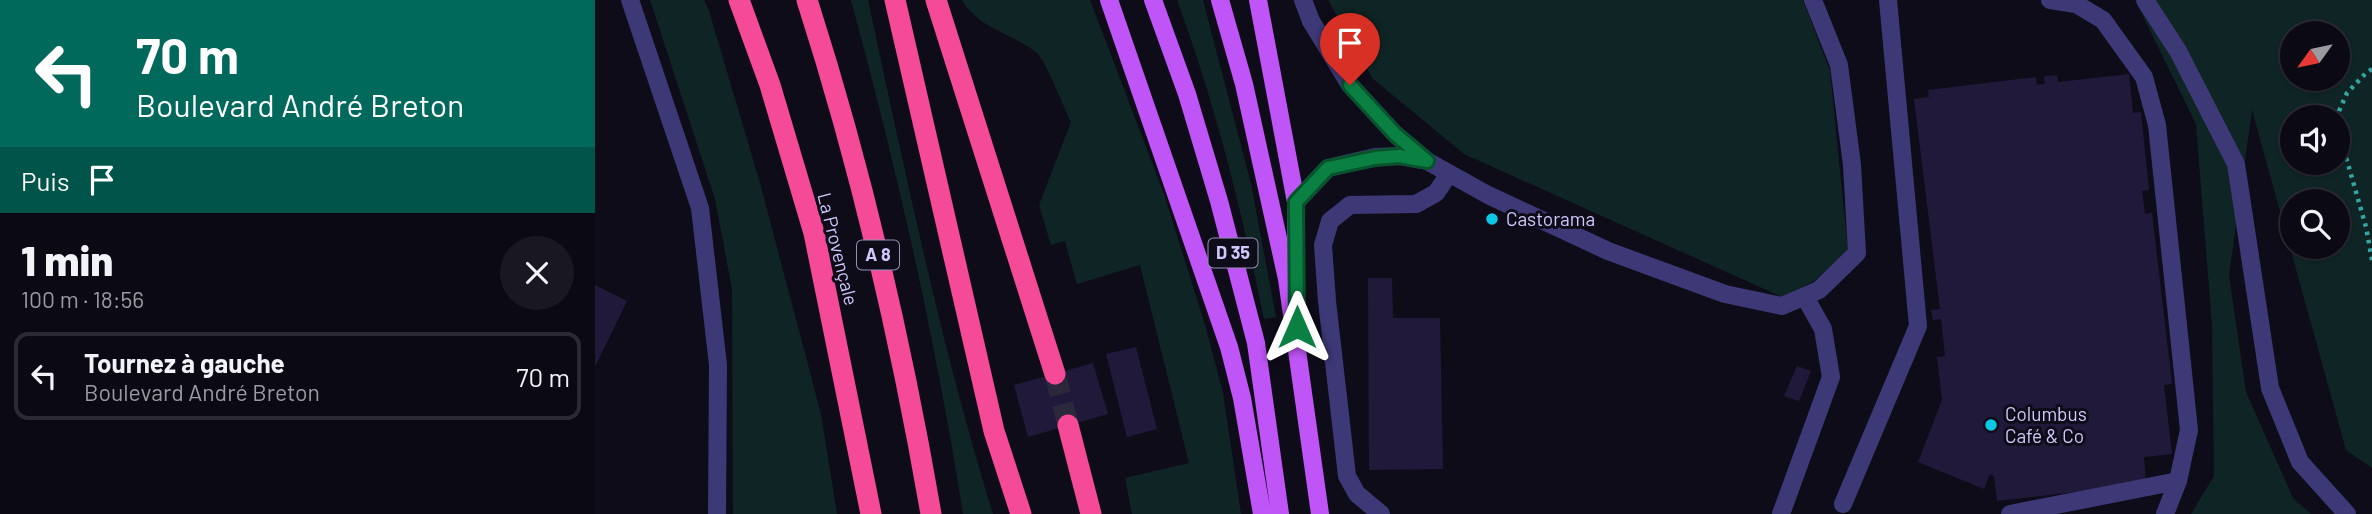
<!DOCTYPE html>
<html lang="fr">
<head>
<meta charset="utf-8">
<style>
  :root { --surface:#0b0914; --page:#191722; --text:#f1f3f6; --muted:#9a9aa0; --line:#2b2a34 }
  body { margin:0; font-family:Barlow,sans-serif; background:var(--page); color:var(--text); height:100vh; display:flex; flex-direction:column; font-size:26px; white-space:nowrap }
  * { box-sizing:border-box; margin:0 }
  p { font-size:23px; color:var(--muted) }
  .icon { flex:none; width:38px; height:38px; fill:none; stroke:currentColor; stroke-width:2; stroke-linecap:round; stroke-linejoin:round }
  .map { position:relative; flex:1; overflow:hidden }
  .side { display:flex; flex-direction:column; background:var(--surface); width:595px }
  .side>* { flex:none }
  .top-card { background:#00695c; color:#fff; overflow:hidden }
  .needle { width:46px; rotate:237deg }
  .controls { position:absolute; left:1685px; top:21px; display:grid; gap:14px }
  .controls a { display:grid; place-items:center; width:70px; height:70px; border-radius:50%; background:var(--surface); box-shadow:0 2px 5px #0004,0 0 0 2px var(--line); font-size:35px }
  .pin { position:absolute; display:grid; place-items:center; width:60px; height:60px; color:#fff; margin:-72px -30px; border-radius:50% 50% 50% 0; rotate:-45deg; box-shadow:0 0 7px #0007 }
  .pin .icon { rotate:45deg }
  .me { position:absolute; width:77px; margin:-38px; rotate:0deg; stroke-linejoin:round; filter:drop-shadow(0 0 5px #0008) }
  .turn { display:flex; align-items:center; gap:24px; height:147px; padding:0 21px; font-size:32px }
  .turn .icon { width:91px; height:91px; stroke-width:2.5 }
  .turn b { display:block; font-size:49px; line-height:60px }
  .then { display:flex; align-items:center; height:66px; padding:0 21px; background:#0003; gap:14px; font-size:26px }
  .round { display:grid; place-items:center; flex:none; width:74px; height:74px; border-radius:37px; background:var(--page) }
  .summary { display:flex; align-items:center; justify-content:space-between; height:119px; padding:0 21px }
  h1 { font-size:42px; font-weight:800; line-height:52px }
  ul { padding:0; list-style:none }
  li { display:flex; align-items:center; gap:21px; height:88px; margin:0 14px 10px; padding:0 7px; border:4px solid var(--line); border-radius:14px }
  li div { flex:1 }
  li b { display:block; font-size:26px }
  li em { font-style:normal }
  main { display:flex; flex:1; min-height:0 }
  .map>svg:first-child { display:block }
</style>
</head>
<body>
<main>
<section class="side">
<div class="top-card">
<div class="turn"><svg class="icon" aria-label="left" viewBox="0 0 24 24"><path d="M17 20v-9H6M10 6l-5 5 5 5"/></svg><div><b>70 m</b>Boulevard André Breton</div></div>
<div class="then">Puis<svg class="icon" aria-label="arrive" viewBox="0 0 24 24"><path d="M6 21V4h12l-3 4 3 4H6"/></svg></div>
</div>
<div class="summary"><div><h1>1 min</h1><p>100 m · 18:56</p></div><a class="round"><svg class="icon" aria-label="close" viewBox="0 0 24 24"><path d="M6 6l12 12M18 6L6 18"/></svg></a></div>
<ul>
<li><svg class="icon" aria-label="left" viewBox="0 0 24 24"><path d="M17 20v-9H6M10 6l-5 5 5 5"/></svg><div><b>Tournez à gauche</b><p>Boulevard André Breton</p></div><em>70 m</em></li>
</ul>
</section>
<div class="map">
<svg width="1777" height="514" viewBox="0 0 1777 514">
  <rect width="100%" height="100%" fill="#0f0c1a"/>
  <path fill="#0f2424" fill-rule="evenodd" d="M55,0h54l5,11 51,172 61,231 16,100h-104l-1,-225 -17,-90z
    M256,0h17c37,172 73,346 125,514h-30c-27,-173 -66,-345 -112,-514z
    M367,0h128l74,194 41,131 18,68 18,121h-109l-7,-36 64,-15 -49,-198 -63,19 -12,-43 -14,4 -12,-40 32,-83c-7,-14 -25,-61 -34,-69 -25,-20 -58,-24 -75,-53z
    M582,0h26l48,184 25,133 -12,2c-22,-108 -49,-216 -87,-319z
    M733,0h475l27,71 18,180 -35,31 -31,15 -318,-143 -92,-76z
    M1540,0h237v468l-26,-18 -94,-340 -23,166 17,116 47,106 18,16h-120l23,-38 -2,-150 -16,-202zM1698,33h45v46h-45zM1698,117h45v46h-45zM1698,201h45v46h-45z"/>
  <path fill="#21193a" d="M1534,74l4,39 8,-1 8,78 -7,1 3,23 7,-1 20,171 -8,1 8,69 -28,3 2,27 -149,17 -3,-25 -4,-2 -6,15 -66,-27 24,-62 -5,-43 8,-1 -4,-37 -8,1 -2,-10 9,-1 -26,-210 15,-2 -1,-7 108,-13 1,8 8,-1 -1,-8 13,-1 1,7z
    M773,278h24l1,40h47l3,151 -74,1z
    M0,285l32,16 -32,66z
    M541,347l21,82 -30,8 -21,-83z
    M498,363l15,51 -80,23 -14,-52z
    M1202,366l14,5 -12,30 -15,-5z"/>
  <g fill="none" stroke-linecap="round" stroke-linejoin="round">
    <path stroke="#2c283c" stroke-width="21" stroke-dasharray="21 10" stroke-linecap="butt" d="M460,374l13,51"/>
    <path stroke="#33a6a2" stroke-width="4.5" stroke-dasharray="3.5 5" stroke-linecap="butt" d="M1777,69l-6,4 -19,20 -8,18 7,46 20,70 6,33"/>
    <path stroke="#3d3977" stroke-width="18" d="M35,0l70,208 18,157 -1,149
      M708,0l8,21 39,64 45,49 32,27 61,34 120,56 117,43 57,12 37,-16 38,-37 -5,-88 -13,-100 -26,-65
      M1550,0l33,51 58,113 34,224 30,74 47,52
      M701,202l32,-34 47,-11 24,-1 28,5
      M1248,504l75,-178 -30,-326
      M786,514l-24,-20 -10,-18 -20,-175 -4,-56 7,-24 20,-16 66,-1 20,-11 13,-19
      M1186,514l50,-137 -8,-48 -18,-32
      M1415,514l168,-33 11,-51 -32,-305 -13,-48 -41,-57 -27,-16 -26,-4
      M1570,514l13,-33"/>
    <path stroke="#bf55f6" stroke-width="18" d="M514,0l120,347 13,51 20,116
      M558,0l34,94 32,107 37,142 24,171
      M625,0l24,84 43,195 33,235
      M663,0l38,202v83"/>
    <path stroke="#f54a97" stroke-width="21" d="M144,0l31,85 44,148 57,281
      M212,0c54,168 94,340 124,514
      M300,0l99,431 27,83
      M341,0l119,374
      M473,425l23,89"/>
  </g>
  <g fill="none" stroke-linecap="round" stroke-linejoin="round">
    <g stroke="#07532c" stroke-width="18">
      <path id="route" d="M702,327l-1,-125 32,-34 47,-10 24,-2 28,5 -32,-27 -45,-49"/>
    </g>
    <use href="#route" stroke="#0b8043" stroke-width="12"/>
  </g>
  <g fill="#0cc8e4" stroke="#0f0c1a" stroke-width="2.5">
    <circle cx="897" cy="219" r="7"/>
    <circle cx="1396" cy="425" r="7"/>
  </g>
  <g text-anchor="middle" stroke-width="6" stroke-linejoin="round" paint-order="stroke">
    <g fill="#0f0c1a" stroke="#9690b8" stroke-width="2">
      <rect x="613.5" y="238.5" width="49" height="29" rx="5"/>
      <rect x="262" y="240.5" width="42" height="29" rx="5"/>
    </g>
    <g font-size="18" font-weight="bold" fill="#d0c8fc">
      <text x="638" y="259">D 35</text>
      <text x="283" y="261">A 8</text>
    </g>
    <g font-size="19" fill="#d0c8fc" stroke="#0f0c1a" text-anchor="start">
      <text x="911" y="226">Castorama</text>
      <text x="1410" y="421">Columbus<tspan x="1410" dy="22">Café &amp; Co</tspan></text>
    </g>
    <g font-size="19" fill="#d0c8fc" stroke="#0f0c1a">
      <text transform="translate(243 249) rotate(76)" y="7">La Provençale</text>
    </g>
  </g>
</svg>
<div class="controls">
<a><svg class="needle" viewBox="-14 -14 28 28"><path d="M0-13l5 13h-10z" fill="#e53935"/><path d="M0 13l5-13h-10z" fill="#9a9aa0"/></svg></a>
<a><svg class="icon" aria-label="sound" viewBox="0 0 24 24"><path d="M4 9h4l5-4v14l-5-4H4zM17 9q2 3 0 6"/></svg></a>
<a><svg class="icon" aria-label="search" viewBox="0 0 24 24"><circle cx="10" cy="10" r="6"/><path d="M15 15l6 6"/></svg></a>
</div>
<div class="pin" style="left:755px;top:85px;background:#d93025"><svg class="icon" aria-label="arrive" viewBox="0 0 24 24"><path d="M6 21V4h12l-3 4 3 4H6"/></svg></div>
<svg class="me" style="left:702px;top:327px" viewBox="-20 -20 40 40"><path d="M0-17L14 15 0 8-14 15z" fill="#0b8043" stroke="#fff" stroke-width="4"/></svg>
</div>
</main>
</body>
</html>
